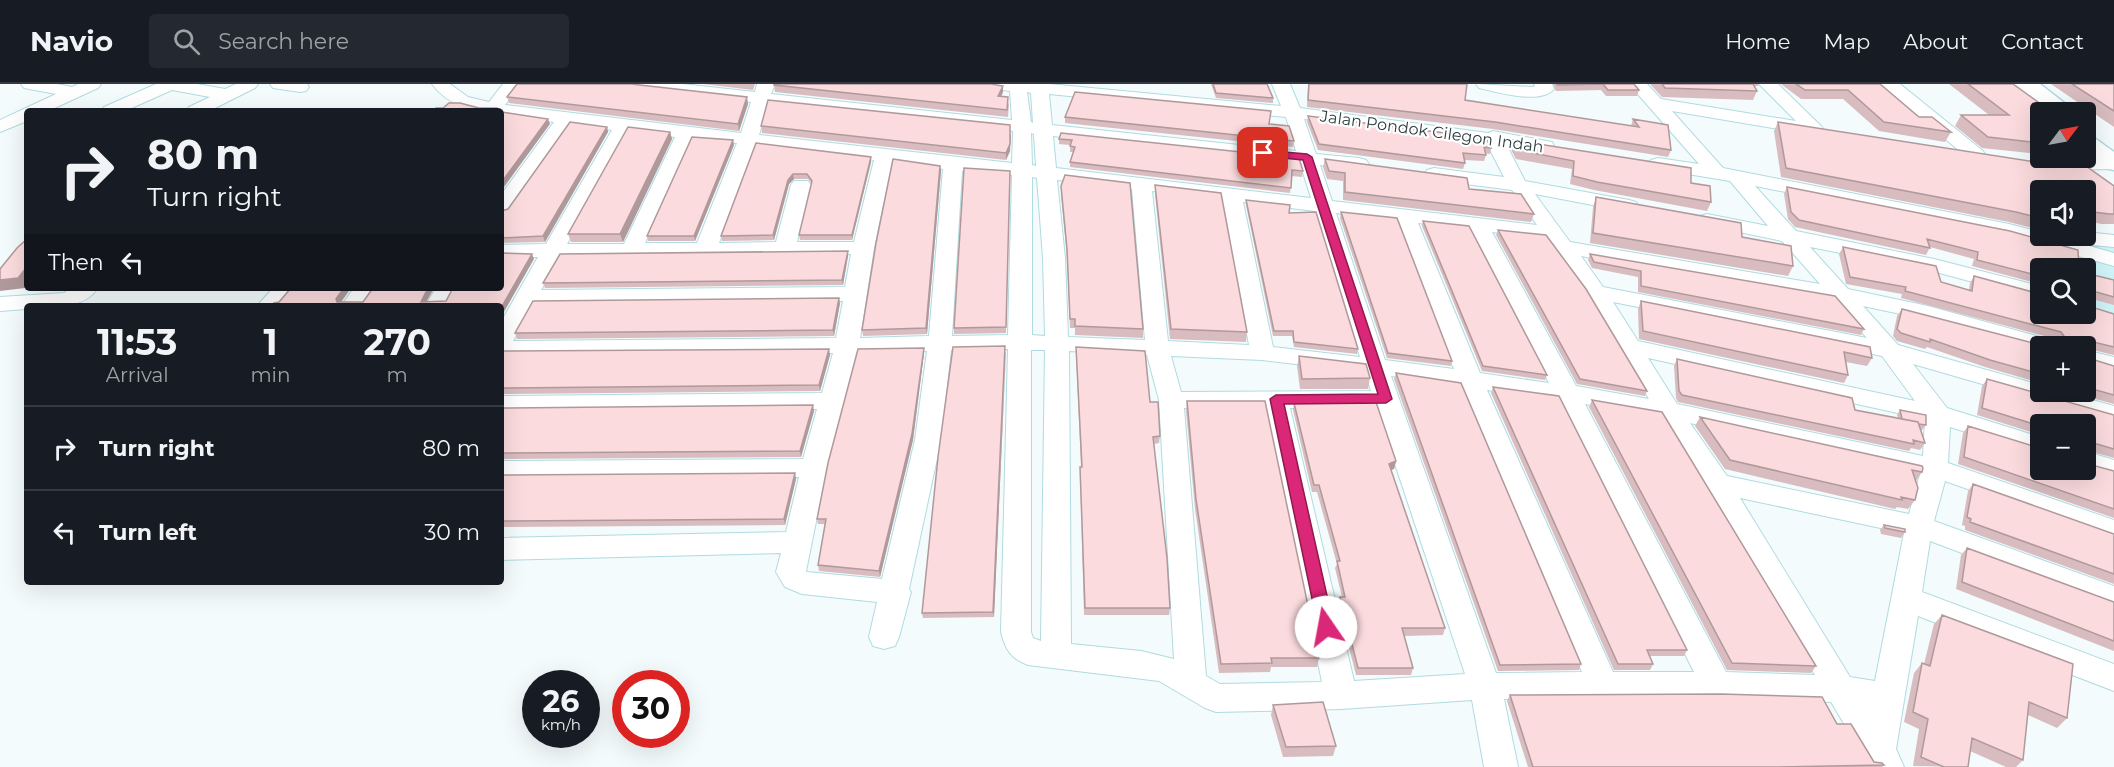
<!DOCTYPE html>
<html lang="en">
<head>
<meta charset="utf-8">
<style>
  :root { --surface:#171b24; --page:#242831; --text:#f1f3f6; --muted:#9ea1a6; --line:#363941 }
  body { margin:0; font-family:Montserrat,sans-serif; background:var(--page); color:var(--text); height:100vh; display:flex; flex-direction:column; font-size:22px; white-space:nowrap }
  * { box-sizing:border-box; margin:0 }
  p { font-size:20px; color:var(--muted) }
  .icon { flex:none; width:33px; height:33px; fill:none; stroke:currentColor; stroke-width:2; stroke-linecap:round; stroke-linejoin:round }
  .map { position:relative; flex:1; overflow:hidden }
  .side { position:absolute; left:24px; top:219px; width:480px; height:282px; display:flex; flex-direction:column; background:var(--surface); border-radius:6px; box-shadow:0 6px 24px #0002 }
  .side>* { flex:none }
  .guide { position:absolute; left:24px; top:24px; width:480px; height:183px; border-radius:6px; box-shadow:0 6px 24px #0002; background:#171b24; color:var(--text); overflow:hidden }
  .needle { width:39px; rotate:58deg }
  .buttons { position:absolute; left:2030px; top:18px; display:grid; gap:12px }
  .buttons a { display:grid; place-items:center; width:66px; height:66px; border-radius:6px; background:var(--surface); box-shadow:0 6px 24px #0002; font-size:30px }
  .speed { position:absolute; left:522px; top:586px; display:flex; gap:12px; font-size:30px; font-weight:700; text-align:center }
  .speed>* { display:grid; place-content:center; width:78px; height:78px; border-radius:50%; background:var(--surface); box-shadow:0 6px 24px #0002; line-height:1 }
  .speed small { font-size:15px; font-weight:400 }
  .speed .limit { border:9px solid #d22; background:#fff; color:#111 }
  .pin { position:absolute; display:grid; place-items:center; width:51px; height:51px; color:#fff; margin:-26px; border-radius:12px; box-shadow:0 3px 9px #0006 }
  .me { position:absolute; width:66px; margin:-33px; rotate:348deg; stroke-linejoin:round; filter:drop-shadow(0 0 4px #0008) }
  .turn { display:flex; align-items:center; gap:21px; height:126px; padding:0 24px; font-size:27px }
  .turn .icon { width:78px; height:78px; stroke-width:2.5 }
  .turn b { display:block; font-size:42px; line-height:51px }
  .then { display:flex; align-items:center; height:57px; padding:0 24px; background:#0003; gap:12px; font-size:22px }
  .eta { display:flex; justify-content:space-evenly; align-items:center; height:102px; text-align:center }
  .eta b { font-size:36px; font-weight:700; line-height:42px }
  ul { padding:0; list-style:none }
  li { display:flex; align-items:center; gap:18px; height:84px; padding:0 24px; border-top:2px solid var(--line) }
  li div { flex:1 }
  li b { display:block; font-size:22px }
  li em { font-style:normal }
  header { display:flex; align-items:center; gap:36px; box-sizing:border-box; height:84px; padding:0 30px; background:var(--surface); border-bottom:2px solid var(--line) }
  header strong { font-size:28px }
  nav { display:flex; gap:33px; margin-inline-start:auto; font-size:21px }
  .search { width:420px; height:54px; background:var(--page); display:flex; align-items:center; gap:15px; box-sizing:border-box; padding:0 21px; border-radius:6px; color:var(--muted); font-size:22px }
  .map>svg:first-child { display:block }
</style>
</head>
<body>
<header>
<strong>Navio</strong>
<div class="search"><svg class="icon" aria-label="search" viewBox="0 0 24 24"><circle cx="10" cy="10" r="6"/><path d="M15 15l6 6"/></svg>Search here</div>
<nav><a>Home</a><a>Map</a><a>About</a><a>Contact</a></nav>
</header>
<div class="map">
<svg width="2114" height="683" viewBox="0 0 2114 683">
  <rect width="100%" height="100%" fill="#f3fbfc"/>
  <path fill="#cff4f8" d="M2009,146l31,6 74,5v73l-29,-8v-38h-43z"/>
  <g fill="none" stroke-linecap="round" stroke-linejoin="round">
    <g stroke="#b0dbe0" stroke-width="2">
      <path id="minor" d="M21,0h36l15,3 6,-3h23l-3,4 -50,23h-21v10l-27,11v-12l56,-26 -32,-6z
        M156,0h41l28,5 11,-5h22l-3,4 -46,23h-23l3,-4 21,-10 -38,-7 -47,21h-24l3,-4z
        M270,0h37l2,3 -3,4 -6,1 -27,-4z
        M432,0h18l18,13 21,5 14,-18h18l-16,21 236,28 10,-31 -116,-13 -6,-1 -3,-4h56l73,8 2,-8h18l-4,10 241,26 -2,-29 -22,-3 -3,-4h64l232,22 -9,-22h18l10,24 188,25 5,-2 59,11 2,4 -2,4 -7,2 -38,-6 18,35 104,19 7,2 3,4 -3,4 -7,2 -94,-18 35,48 250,42 -38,-43 -82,-17 -3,-4 3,-4 7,-2 61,12 -38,-45 -79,-13 -3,-4 3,-4 7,-2 41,6 -70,-80h18l14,15 135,22 -37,-37h19l43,42 3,4 -3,4 -6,1 -143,-24 51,57 286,56 31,8v4l24,3v-3h21v-4l29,3v12l-32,-3 32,9v13l-108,-30 -251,-50 41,45 138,28 106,27v14l-108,-29 -122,-24 38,42 80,17 127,35 4,5h-19v5l-116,-32 -61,-13 35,39 142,40v7h24l50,14v16l-201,-58 34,44 93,29v18l-90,-28 -2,36 166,57v21l-169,-60 -11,40 180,65v24l-184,-69 -8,51 192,72v27l-196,-75 -22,133 8,18h-34l-39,-65 -114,-4 -213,1 14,68h-34l-12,-67 -131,9 -125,3 -11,-4 -46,-27 -131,-16c-17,-6 -23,-16 -27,-33l7,-283 -57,1 -10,90 -32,149 2,3 -12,45 -4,9 -11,3 -11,-3 -4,-9 8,-35 -75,-8 -17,-7 -9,-15 5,-19 -280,7v-22l285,-6 13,-55 -298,2v-18l302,-2 14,-50 -316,3v-16l321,-3 11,-40 -332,2v-33l37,-65h-37v-12l45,-1 66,-114 -41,-5 -63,88 -7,2v-20l53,-73 -53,-7v-4c-27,0 -52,-4 -69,-27zM1027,8l4,1 2,30 -2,-1zM1049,10l237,23 10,34 -244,-26zM768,20l245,27 -1,32 -253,-28zM1304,35l183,25 17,33 -70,-9 -7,2 -3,4 3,4 7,2 78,10 25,35 -205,-24 -12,-36 39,5 7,-2 3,-4 -3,-4 -7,-2 -43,-4zM629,48l46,5 -51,107h-57zM1031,49l3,1 2,32 -4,-1zM1053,52l247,27 11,35 -255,-30zM692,55l45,4 -40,100h-52zM755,61l119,15 -20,82h-57l14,-57 -3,-4h-14l-3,4 -15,57 -57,1zM892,78l51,7 -14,167 -69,2 14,-90zM962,87l50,4 -4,160 -56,1zM1032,93l5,1 6,80 2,78 -13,-1zM1057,96l75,9 13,151 -77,-3 -3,-79zM1152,107l70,9 27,145 -81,-4zM1243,118l72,9 45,146 -87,-10zM1336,129l61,8 57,148 -69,-9zM1418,139l51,6 80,154 -69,-10zM1492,148l54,6 40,55 63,106 -73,-13zM851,170l-6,33 -304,3 19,-33zM1581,172l252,44 34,38 -264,-51zM843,217l-7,37 -323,3 21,-37zM1613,218l269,54 33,45 -277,-60zM1031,266h14l-4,291 -8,-3 -2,-6zM927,267l-12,89 -33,139 -75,-7 -1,-1 21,-103 30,-116zM1069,267l78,4 12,45 15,259 -33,-8 -70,-7zM1171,272l91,4 103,12 6,19 -190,1zM1648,274l277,61 -2,37 -246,-52zM1391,292l70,10 121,286 -86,1zM1487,306l71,10 136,272h-81zM1585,320l75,13 48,73 107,185 -89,-3zM1376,323l89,267 -111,7 -64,-273zM1184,324h81l57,274 -102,2 -14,-8zM1690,339l230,51 -11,40 -182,-38zM1740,414l164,35 -29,148 -25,-4z
        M1476,0l57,3 2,-1 -1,-2h18l2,5c-13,16 -58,3 -75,-1z
        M1880,0h20l83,67 2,4 -2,4h-14z
        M2114,73v12l-62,1 -7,-2 -3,-4 3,-4 7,-2z
        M71,204h27c-16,23 -47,18 -71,18v3l-27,2v-14l64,-4z
        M273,204h23l-16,18h-23z
        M354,204h23l-13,18h-23z
        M436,204h22l-11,18h-22z
        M2085,266l29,7v16l-29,-8z
        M2085,367l29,9v19l-30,-9z"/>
    </g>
    <g stroke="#b0dbe0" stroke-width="3">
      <path id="tertiary" d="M2014,0h26l36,28h-26z
        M2085,51l8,2 21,15v18l-9,-2 -20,-15z"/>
    </g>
    <use href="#minor" fill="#fff" fill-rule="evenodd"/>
    <use href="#tertiary" fill="#fff" fill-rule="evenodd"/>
  </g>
  <path fill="#d8bcbf" d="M703,0h52l-2,6z
    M1211,0h56l6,14v5l-57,-5z
    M1308,0h159l-2,16 166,26 2,-7 38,31 -3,7 -175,-28 -186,-22z
    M1553,0h81l5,6 -2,6h-31l-5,-6 -45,1z
    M1650,0h109l-1,2h-3l2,5 -4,9 -91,-3z
    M1781,0h99l39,33 32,15 -6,10 -66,-11 -36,-32h-42z
    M1949,0h64l27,28v42l-58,-6 -27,-22 6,-11h28z
    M2051,0h63v43z
    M774,1l229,1v6l-2,4 8,8 -1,13 -233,-25z
    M507,13l241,7 -9,27 -230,-28z
    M1308,32l183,32 -1,6 -5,-1 1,2 -2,6 -20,-1 1,3 -2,6 -145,-19 -11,-28z
    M1065,33l204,7 25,17 -1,6 -228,-24z
    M1778,38l336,64v38h-12l-17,-3v-31h-45v40l-31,-8 -228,-45 -7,-46z
    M761,42l249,25 -4,9 -244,-27z
    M607,43l1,5 -63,110 -44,1v-32l7,-2z
    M670,48l2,7 -49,103h-52l-3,-8z
    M1061,49l242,38 -1,6 -10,-1 -2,17 -220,-26v-5l3,-10h-3v-7l-11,-1v-5z
    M2085,52l5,7 -5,8z
    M733,56l1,5 -39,96h-47l-1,-5z
    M1513,56l178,43 20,19 -4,9 -113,-21 -24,-6 2,-15 -56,-10 -6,-11z
    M756,59l115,19 -19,78h-52l-1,-5 13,-51 -4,-5h-14l-5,5 -15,56 -52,1 -1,-5z
    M1325,75l209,55 -3,8 -188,-22v-19l-16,-2 -4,-12z
    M940,82l1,5 -14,163 -64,2 -1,-6z
    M1010,87l-4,162 -52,1v-6z
    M1155,101l92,147 -1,10 -76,-3 -15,-145z
    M1061,102l82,143v9l-68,-3v-7h-5l-3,-70 -6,-63z
    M1787,103l253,81v16l-68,-18 2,-7 -44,-12 -4,8 -131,-28 -7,-8 -4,-25z
    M1596,113l146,40 51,29 -5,10 -198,-33 3,-36z
    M1246,116l43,13 69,136 -1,5 -63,-7 -2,-11h-19l-27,-131z
    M1341,128l111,149 -1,5 -64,-8 -47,-140z
    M1423,137l124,154 -2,5 -63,-9 -60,-145z
    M1498,146l149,161 -2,5 -68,-12 -81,-149z
    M1843,163l98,35 28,8 1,-7 4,-7 66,38 45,-41 29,7v25l-26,-7v8l26,8v41l-25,-6 -1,9 26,8v38l-44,-12h15v-46h-45v37l-55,-16 -58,-20 -2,2 -28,-8 -4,-5 4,-20 5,-7 142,37 3,-5h10l-1,-2 -155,-41 1,-4 -56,-10 -7,-30z
    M1590,170l274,75 -3,6 -223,-43v-15l-46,-9 -4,-8z
    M848,172l-5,29 -298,3 -2,-5z
    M1641,217l231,57 -5,8 -21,-4 2,13 -4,8 -205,-44 -1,-30z
    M840,219l-6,33 -317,3 -2,-6z
    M924,264v5l-11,87 -33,137 -61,-6 -1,-6 7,-41h-7l-1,-5z
    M501,267l329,4 -10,36 -319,3z
    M1006,267l-12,266 -71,1 -1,-5z
    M1076,270l74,48 10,34 -1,7 -5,1 16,164 -1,7h-85l-4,-142 1,-6z
    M1299,272l71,22 -2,11h-68l-3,-23z
    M1677,275l178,51 43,8 -1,-3 3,-5 26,15 -4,5h-1l4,13 -5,7 -9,-2 -2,3 -231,-49 -2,-4 -2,-32z
    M1396,289l185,291 -2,6 -81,1 -104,-292z
    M1987,295l127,36v43l-25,-7 -1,13 26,7v47l-156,-54 5,-31 5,-7 72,44 45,-46h-45v11l-63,-20 5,-29z
    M1493,303l194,263 -3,6h-35l4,8 -3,6h-36l-123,-277z
    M1592,316l224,266 -5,7 -84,-3 -138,-263z
    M1187,317l132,257 -2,9h-46l-1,5 -51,1 -24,-164 -9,-99z
    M1294,319l102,58 -2,8 -3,1 54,158 -2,7 -39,1 9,32 -2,7h-55l-18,-71 2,-7h2l-7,-29 2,-4 -20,-72h-5l-19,-82z
    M501,324l313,3 -13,46 -300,2z
    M1700,333l222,55 -6,9 -1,19 -7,9 -11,-2 -2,2 -170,-40 -30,-43z
    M501,391l295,4 -11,46 -284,2z
    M1973,400l141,50v50l-149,-54v-4l-3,-1 6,-34z
    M1884,441l21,7 -4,6 -20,-4 -1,-4z
    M1967,464l147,54v49l-158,-62 5,-34z
    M1942,531l125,103 -10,10 -29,-13 -5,45 -7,7h-10l-36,-16 -2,16 -55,-1 6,-37 -15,-7 10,-49 8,-10 2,1 10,-40z
    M1510,611l327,29 37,38 10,3 -2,2h-354l-21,-66z
    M1273,621l63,41 -3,10 -50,1 -12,-42z"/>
  <path fill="#b0999b" d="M1003,2v6l-5,11v-7z
    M747,13l1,7 -9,27 -1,-7z
    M548,35l2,5 -49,67v-8z
    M607,43l1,5 -63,110 -2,-6z
    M670,48l2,7 -49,103 -3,-8z
    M1011,48l-1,19 -4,9v-7z
    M733,56l1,5 -39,96 -1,-5z
    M871,73v5l-19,78v-5z
    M940,82l1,5 -14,163 -1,-6z
    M793,90l1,5 -5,5 -15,56 -1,-5 15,-55z
    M848,167v5l-5,29 -1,-5z
    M532,170l2,5 -33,58v-9z
    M27,183v19l-2,2 -25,3v-11z
    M344,204h7l-12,17 -2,-3 -1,-3z
    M428,204h6l-10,18 -3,-4z
    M839,214l1,5 -6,33 -1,-6z
    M924,264v5l-11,87 -33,137 -1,-6z
    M829,265l1,6 -10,36 -1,-6z
    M1006,267l-12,266 -1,-5z
    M813,321l1,6 -13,46 -1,-6z
    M1396,377l-2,8 -7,2 2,-7z
    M795,389l1,6 -11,46 -1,-6z"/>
  <path fill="#fbdbde" stroke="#b0999b" stroke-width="1.5" d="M517,0h114l116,13 -9,27 -231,-27z
    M774,0h217l12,2 -5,10 10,1 -1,13 -233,-25z
    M1213,0h54l6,14 -57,-5z
    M1309,0h158l-2,16 174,27 -6,-8 35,6 3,25 -176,-28 -187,-22z
    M1557,0h46l-46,1z
    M1603,0h31l5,6h-31z
    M1662,0h91l4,7 -92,-3z
    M1796,0h84l39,33h13l19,15 -67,-10 -36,-32h-43z
    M1968,0h45l39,28h-12v31l-52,-6 -27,-22h48z
    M2072,0h42v27z
    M1075,8l196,19 -2,13 20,2 5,15 -229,-24z
    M768,16l242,25v19l-4,9 -245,-27z
    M449,19h11l19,5h18l1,3h-65l3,-3h7z
    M501,28l47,7 -47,64z
    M1308,32l178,22 5,10 -7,-1 2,8 -23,-2 2,10 -146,-19z
    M570,38l37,5 -64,109 -42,2v-27l7,-2z
    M1778,38l257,40 48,2 31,22v28h-5l-24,-3v-21h-45v28l-24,-6 -230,-44z
    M628,43l42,5 -50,102h-52z
    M1061,49l238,25 4,13 -11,-1 -1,18 -221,-26 5,-15 -5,-1 2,-6 -13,-1z
    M2085,52l5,4v3h-5z
    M692,53l41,3 -39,96h-47z
    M1513,56l178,28v15l19,3 1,16 -114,-20 -24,-6 1,-15 -56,-11z
    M756,59l115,14 -19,78h-53l13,-54 -5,-7h-14l-5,6 -15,55 -52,1z
    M893,75l47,7 -14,162 -64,2 14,-87z
    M1325,75l142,19 2,11 52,5 13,20 -189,-22v-19l-16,-2z
    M964,84l46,3 -4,156 -52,1z
    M1065,91l65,8 13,146 -68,-3v-7h-5l-3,-70 -6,-63z
    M1155,101l66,8 26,139 -76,-3z
    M1787,103l223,44 68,19 1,18h-39v8l-63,-16 1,-8 -51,-13 3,9 -131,-28 -8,-8z
    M1596,113l145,26 1,14 49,9 2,20 -200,-33z
    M1246,116l44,5 -1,8 27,-1 42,137 -64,-7 -1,-11h-19z
    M1341,128l56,6 55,143 -64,-8z
    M1423,137l46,5 78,149 -64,-9z
    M1498,146l48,5 40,54 61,102 -67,-12z
    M27,155v28l-9,11 -18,2v-11l17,-21z
    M1843,163l93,19 5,16 31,9 2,-15 66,18v20h45v-41l29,7v17l-25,-7 -1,16 26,8v33l-25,-6 -1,17 26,8v29l-29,-8v-41h-45v28l-50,-14 -60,-21v3l-29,-9 -4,-4 5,-20 143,37 2,-5h17l2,-2 -5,-7 -156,-41 1,-4 -56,-10z
    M848,167l-6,29 -299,3 17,-29z
    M501,169l31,1 -31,54v-2h-230l3,-3 5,-1 12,-14h53l-8,11 1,3h26l10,-14h55l-7,14 25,-1 7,-13h48z
    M1590,170l245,42 29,33 -223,-43v-15l-47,-9z
    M839,214l-6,32 -318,3 18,-32z
    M1641,217l229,46 2,11 -28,-6 4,23 -205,-44z
    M1005,262l-12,266 -71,1 16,-156 15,-110z
    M1076,263l69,4 5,51h8l2,34 -7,1 14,121 3,50h-85l-5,-141h2z
    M924,264l-12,86 -33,137 -61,-6 8,-46h-9l11,-56 30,-114z
    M829,265l-10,36 -318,3v-37z
    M1299,272l67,8 4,14 -68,1z
    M1677,275l175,39 3,12 63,12 7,21 -12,-3 1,4 -232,-49 -3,-4z
    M1396,289l65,10 120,281 -81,1z
    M1987,295l127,36v34l-24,-7 -2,22 26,7v38l-150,-52 4,-31 72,22v22h45v-46h-45v2l-58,-18z
    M1493,303l66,9 128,254h-40l6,14h-35z
    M1592,316l70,12 154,254 -84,-3z
    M1187,317h78l54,257h-48l1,5 -51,1 -25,-165z
    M1376,318l20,59 -7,3 56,164h-43l11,40h-55l-18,-71h5l-8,-36h3l-21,-76h-5l-20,-82z
    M813,321l-13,46 -299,2v-45z
    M1900,326l26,5v10l-7,-1 -1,-2 -16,-3z
    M1700,333l222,49 1,2 -1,4 -10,-2 6,18 -3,12 -14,-3 1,3 -172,-40z
    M795,389l-11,46 -283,2v-46z
    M1973,400l141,50v40l-144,-52 1,-3 -4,-2z
    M1884,441l21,4v3l-20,-4z
    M1967,464l147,54v39l-152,-59z
    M1942,531l131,49 -6,54 -38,-16 -6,58 -51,-22 -4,29h-24l-23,-10 7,-38 -15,-7 9,-49 8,3z
    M1721,610l101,3 15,27h14l23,38 8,1 2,2 -109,2h-242l-23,-72z
    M1323,618l13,44 -50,1 -13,-42z"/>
  <path fill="#db2777" stroke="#8e194d" stroke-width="1.5" d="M1260,66l47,4 5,3 80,242 -6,4 -102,1 50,223 -2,4 -6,2 -6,-2 -2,-4 -48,-228 6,-4 102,-1 -75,-234 -40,-4 -3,-1z"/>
  <g text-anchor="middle" stroke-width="4.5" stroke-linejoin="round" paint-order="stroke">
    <g font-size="16" fill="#2d3f41" stroke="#fff">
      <text transform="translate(1432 47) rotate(8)" y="6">Jalan Pondok Cilegon Indah</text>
    </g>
  </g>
</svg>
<div class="buttons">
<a><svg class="needle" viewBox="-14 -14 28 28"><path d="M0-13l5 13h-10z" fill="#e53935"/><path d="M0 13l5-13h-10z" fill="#9ea1a6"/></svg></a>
<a><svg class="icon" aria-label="sound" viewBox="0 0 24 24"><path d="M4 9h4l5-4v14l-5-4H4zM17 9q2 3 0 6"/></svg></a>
<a><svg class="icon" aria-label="search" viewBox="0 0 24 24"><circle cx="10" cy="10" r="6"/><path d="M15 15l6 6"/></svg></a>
<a>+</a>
<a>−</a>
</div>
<div class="speed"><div>26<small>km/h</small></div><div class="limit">30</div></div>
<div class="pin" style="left:1263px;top:69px;background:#d93025"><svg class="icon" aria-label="arrive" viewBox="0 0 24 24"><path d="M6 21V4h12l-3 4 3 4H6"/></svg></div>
<svg class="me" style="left:1326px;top:543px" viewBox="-20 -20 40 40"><circle r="19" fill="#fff"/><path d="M0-13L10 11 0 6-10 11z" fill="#db2777"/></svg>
<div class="guide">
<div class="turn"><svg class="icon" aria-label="right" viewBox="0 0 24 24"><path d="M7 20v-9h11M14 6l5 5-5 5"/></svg><div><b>80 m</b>Turn right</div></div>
<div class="then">Then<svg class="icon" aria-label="left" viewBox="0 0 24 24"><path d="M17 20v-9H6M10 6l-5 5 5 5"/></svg></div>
</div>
<section class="side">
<div class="eta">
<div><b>11:53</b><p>Arrival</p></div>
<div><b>1</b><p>min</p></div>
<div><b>270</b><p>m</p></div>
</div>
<ul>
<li><svg class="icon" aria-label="right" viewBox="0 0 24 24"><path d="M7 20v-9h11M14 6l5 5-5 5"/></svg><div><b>Turn right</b></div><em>80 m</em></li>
<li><svg class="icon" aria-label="left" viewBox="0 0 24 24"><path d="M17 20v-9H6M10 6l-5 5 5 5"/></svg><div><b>Turn left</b></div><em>30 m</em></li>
</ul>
</section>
</div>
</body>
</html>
